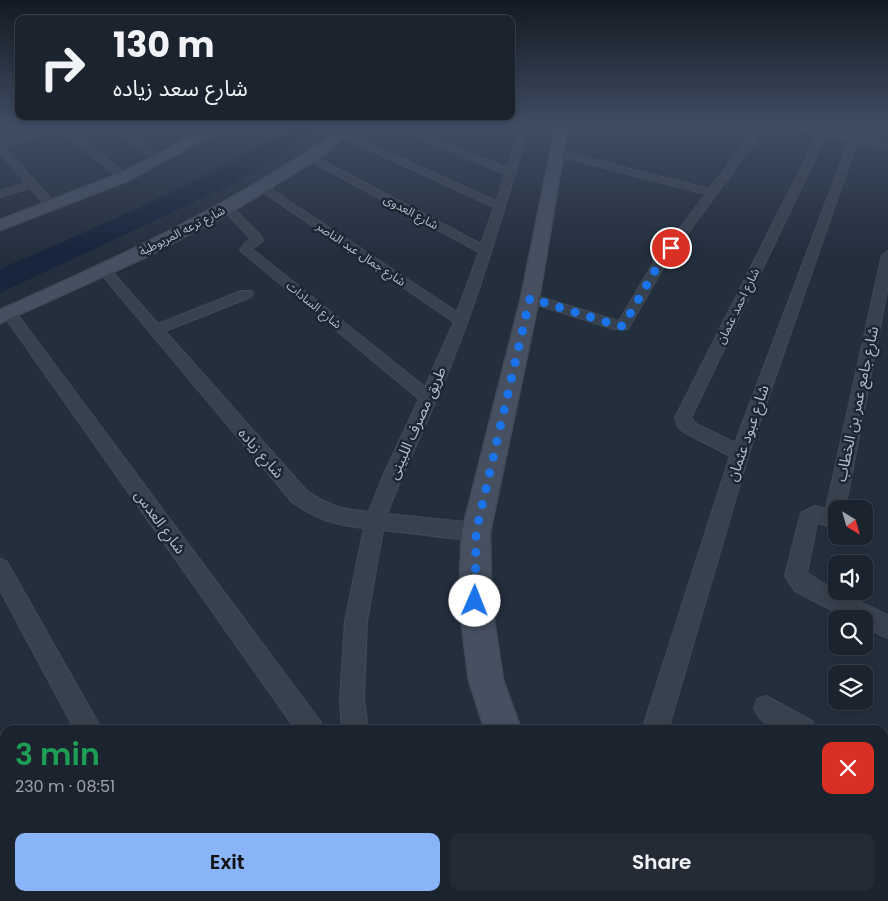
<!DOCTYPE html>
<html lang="en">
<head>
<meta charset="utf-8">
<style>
  :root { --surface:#1b232e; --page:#242b36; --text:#f1f3f6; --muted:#a0a4aa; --line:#39404a; --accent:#8ab4f8 }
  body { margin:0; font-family:Poppins,"Noto Sans Arabic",sans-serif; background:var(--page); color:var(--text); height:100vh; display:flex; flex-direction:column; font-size:19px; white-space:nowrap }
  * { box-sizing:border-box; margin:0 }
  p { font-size:16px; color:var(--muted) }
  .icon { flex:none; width:28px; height:28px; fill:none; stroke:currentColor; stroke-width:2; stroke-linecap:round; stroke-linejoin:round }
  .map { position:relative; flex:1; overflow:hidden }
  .details { position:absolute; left:0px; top:725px; width:889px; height:176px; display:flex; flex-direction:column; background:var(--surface); border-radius:15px 15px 0 0; box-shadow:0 2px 8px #0003,0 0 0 1px var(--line) }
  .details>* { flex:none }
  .banner { position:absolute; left:15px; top:15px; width:500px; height:105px; border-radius:10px; box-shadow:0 2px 8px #0003,0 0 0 1px var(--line); background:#1b232e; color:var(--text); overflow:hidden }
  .needle { width:32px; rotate:143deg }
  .controls { position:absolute; left:828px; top:500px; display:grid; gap:10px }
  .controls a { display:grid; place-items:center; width:45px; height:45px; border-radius:10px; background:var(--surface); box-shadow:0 2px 8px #0003,0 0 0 1px var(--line); font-size:25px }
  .pin { position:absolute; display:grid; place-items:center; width:42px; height:42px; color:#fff; margin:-21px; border:2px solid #fff; border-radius:50%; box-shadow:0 1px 5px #0007 }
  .me { position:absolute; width:55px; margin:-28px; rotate:1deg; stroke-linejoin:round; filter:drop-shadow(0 0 4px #0008) }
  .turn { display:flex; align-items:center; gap:18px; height:105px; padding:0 15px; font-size:22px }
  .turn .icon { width:65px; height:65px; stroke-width:2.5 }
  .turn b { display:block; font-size:35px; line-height:42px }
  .round { display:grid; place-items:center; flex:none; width:52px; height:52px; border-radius:10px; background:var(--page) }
  .summary { display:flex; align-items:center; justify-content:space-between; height:85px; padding:0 15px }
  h1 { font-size:30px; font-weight:600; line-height:38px; color:#1e9e55 }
  .primary-button { display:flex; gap:10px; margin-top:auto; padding:10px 15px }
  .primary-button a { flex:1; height:58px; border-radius:10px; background:var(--accent); color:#111; font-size:20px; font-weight:600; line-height:58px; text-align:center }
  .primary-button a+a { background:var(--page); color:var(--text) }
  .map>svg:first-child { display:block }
</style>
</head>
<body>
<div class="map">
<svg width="888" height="901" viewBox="0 0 888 901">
  <rect width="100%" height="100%" fill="#242f3e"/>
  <path fill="#17263c" d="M297,125h27l-87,57 -237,111v-24c101,-43 202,-88 297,-144z"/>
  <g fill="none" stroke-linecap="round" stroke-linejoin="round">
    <g stroke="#414a57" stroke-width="2">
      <path id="street" d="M3,125h12l20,7 22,-7h13l-66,22 51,56 1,2 -1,2h-8l-17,-19 -30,9v-6l26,-8 -26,-30v-10l27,-8z
        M389,125h12l106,43 14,-43h8c-23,78 -45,156 -75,232 -20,53 -47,103 -67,157l89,9 7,3 3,6 -3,6 -7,3 -93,-11 -16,91 -3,78 4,31h-26l-2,-31 5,-78 19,-93c-30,-3 -48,-9 -72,-26l-194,-232 2,-3h8l50,57 83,-33h10l2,3 -2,3 -86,34 141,159c22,16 36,19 63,22l14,-36 36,-77 -177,-147 -2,-2 4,-6 7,-5 -29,-31 1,-2h8l30,30 2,5 -11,8 173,138 29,-65 -197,-134 5,-3 4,1 191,126 22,-60 -174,-94 2,-2h6l168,88 13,-37 -156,-72 7,-2 151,68 9,-27z
        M759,125h8l-101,138 -38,66h-14l-89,-28 -2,-3 2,-3 5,-1 89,27 35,-59 52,-68 -152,-39v-4l3,-1 152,39z
        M781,125h17l90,18v6l-31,-7 -108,311 -81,277h-26l88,-274 -46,-24 -6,-5 -3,-9 143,-284zM826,136l23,5 -114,302 -39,-19 -5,-6z
        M116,127h6l40,30v4h-6l-40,-30z
        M70,135h6l51,40v4h-6l-51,-40z
        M888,251v35l-43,223h-9l-1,15 -7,2 -11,-3 -10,50 29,18 52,24v23l-24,-11v-8h-15l-54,-28 -10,-15 16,-63 14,-7 11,3 56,-254z
        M9,309l5,1 306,411 4,9h-28l-294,-417z
        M0,559l7,3 95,168h-27l-75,-140z
        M766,696l46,25 4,9c-23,0 -52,4 -62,-22l3,-9z
        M884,765l4,1v27l-4,-1z
        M165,896h31l2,5h-31z
        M367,896h30l1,5h-30z
        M587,896h30l-2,5h-30z"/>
    </g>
    <g stroke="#414a57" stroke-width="3">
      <path id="secondary" d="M215,125h15l-101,55 -129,50v-10l119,-46z
        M346,125h14l-42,33 -85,53 -89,47 -144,65v-13c120,-53 239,-108 346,-185z
        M556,125h12l-29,173 -49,234 1,69 12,79 18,50h-36l-16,-50 -10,-79 3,-69 59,-234z
        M551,896h44l2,5h-44z"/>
    </g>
    <use href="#street" fill="#38414e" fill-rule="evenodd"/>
    <use href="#secondary" fill="#465061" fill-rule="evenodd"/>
  </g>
  <linearGradient id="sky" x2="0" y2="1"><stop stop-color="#141a22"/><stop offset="0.5" stop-color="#3f4d63"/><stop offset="1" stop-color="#3f4d63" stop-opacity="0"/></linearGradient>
  <rect width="888" height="251" fill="url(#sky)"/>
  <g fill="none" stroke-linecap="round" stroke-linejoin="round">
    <path stroke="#1a73e8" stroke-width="9" stroke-dasharray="0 16.2" d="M475,601l1,-69 54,-234 89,28h4l37,-64 11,-14"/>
  </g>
  <g text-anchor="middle" stroke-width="5" stroke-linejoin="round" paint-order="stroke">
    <g font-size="12" fill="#b4bcc9" stroke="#1d2633">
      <text transform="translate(411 212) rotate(28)" y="4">شارع العدوى</text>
      <text transform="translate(182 231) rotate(-27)" y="4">شارع ترعه المريوطية</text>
      <text transform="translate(361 254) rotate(34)" y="4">شارع جمال عبد الناصر</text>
      <text transform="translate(314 305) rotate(39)" y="4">شارع السادات</text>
      <text transform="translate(738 306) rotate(-64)" y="4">شارع احمد عثمان</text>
    </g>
    <g font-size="15" fill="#b4bcc9" stroke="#1d2633">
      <text transform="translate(857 404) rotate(-78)" y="5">شارع جامع عمر بن الخطاب</text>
      <text transform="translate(417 423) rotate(-66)" y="5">طريق مصرف اللبينى</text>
      <text transform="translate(748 433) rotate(-71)" y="5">شارع عبود عثمان</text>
      <text transform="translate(261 453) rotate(49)" y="5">شارع زياده</text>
      <text transform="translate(160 522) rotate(54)" y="5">شارع العدس</text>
    </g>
  </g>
</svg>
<div class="controls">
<a><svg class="needle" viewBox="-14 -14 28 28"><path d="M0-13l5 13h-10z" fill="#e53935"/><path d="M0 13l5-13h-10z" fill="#a0a4aa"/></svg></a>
<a><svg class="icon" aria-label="sound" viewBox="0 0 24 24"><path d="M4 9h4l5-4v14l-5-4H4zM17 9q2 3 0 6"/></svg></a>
<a><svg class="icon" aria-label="search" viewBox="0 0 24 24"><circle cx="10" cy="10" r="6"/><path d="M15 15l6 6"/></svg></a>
<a><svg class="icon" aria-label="layers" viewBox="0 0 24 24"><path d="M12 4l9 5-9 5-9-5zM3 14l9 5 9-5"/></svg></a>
</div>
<div class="pin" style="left:671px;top:248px;background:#d93025"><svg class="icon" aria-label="arrive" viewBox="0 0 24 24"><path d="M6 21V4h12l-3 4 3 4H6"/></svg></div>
<svg class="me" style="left:475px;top:601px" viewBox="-20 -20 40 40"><circle r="19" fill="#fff"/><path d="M0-13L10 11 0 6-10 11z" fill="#1a73e8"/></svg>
<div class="banner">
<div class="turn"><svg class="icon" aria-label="right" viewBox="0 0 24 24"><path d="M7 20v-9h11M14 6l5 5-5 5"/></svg><div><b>130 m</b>شارع سعد زياده</div></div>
</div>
<section class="details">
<div class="summary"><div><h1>3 min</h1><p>230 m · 08:51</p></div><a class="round" style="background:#d93025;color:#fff"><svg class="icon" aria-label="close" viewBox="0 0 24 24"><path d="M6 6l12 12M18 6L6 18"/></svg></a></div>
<div class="primary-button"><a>Exit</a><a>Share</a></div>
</section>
</div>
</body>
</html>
